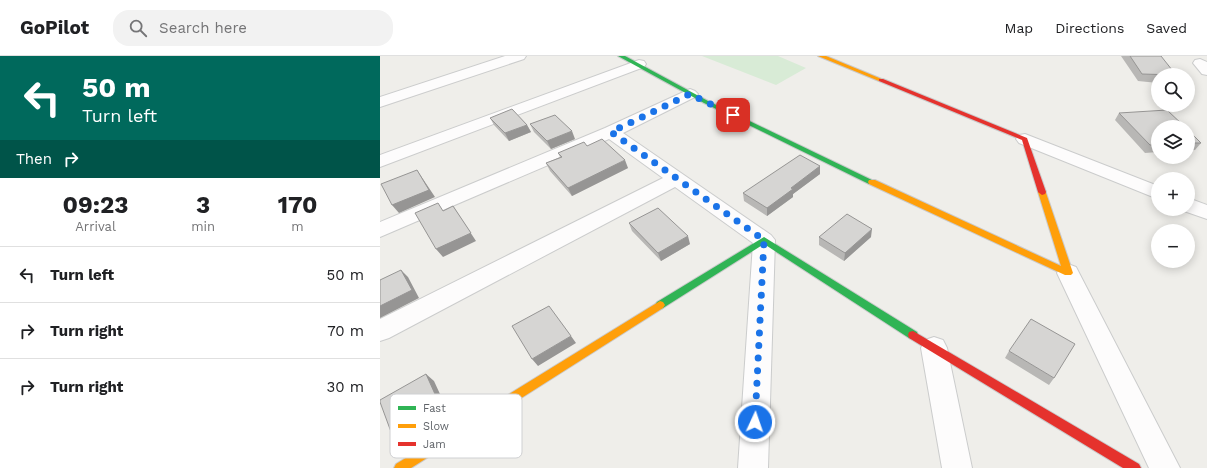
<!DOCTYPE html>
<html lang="en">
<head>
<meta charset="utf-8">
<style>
  :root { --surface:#fff; --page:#f2f2f2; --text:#202124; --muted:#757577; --line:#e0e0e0 }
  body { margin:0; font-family:"Work Sans",sans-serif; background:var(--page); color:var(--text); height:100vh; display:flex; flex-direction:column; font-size:15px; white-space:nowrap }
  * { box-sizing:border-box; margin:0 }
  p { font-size:13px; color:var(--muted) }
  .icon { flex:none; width:22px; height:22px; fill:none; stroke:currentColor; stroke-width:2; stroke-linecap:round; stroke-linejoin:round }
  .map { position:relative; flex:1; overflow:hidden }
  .panel { display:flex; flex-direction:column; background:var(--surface); width:380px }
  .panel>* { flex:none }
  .banner { background:#00695c; color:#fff; overflow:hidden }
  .controls { position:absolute; left:771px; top:12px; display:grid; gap:8px }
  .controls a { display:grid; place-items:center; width:44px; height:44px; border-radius:50%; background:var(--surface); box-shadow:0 2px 10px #0003; font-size:20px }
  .pin { position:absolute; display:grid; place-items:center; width:34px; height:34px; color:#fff; margin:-17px; border-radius:8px; box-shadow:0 2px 6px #0006 }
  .me { position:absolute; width:44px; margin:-22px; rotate:3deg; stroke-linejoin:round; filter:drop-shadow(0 0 3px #0008) }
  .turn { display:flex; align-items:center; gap:14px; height:84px; padding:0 16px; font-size:18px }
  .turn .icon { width:52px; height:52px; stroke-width:2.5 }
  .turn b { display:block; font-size:28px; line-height:34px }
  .then { display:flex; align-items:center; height:38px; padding:0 16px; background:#0003; gap:8px; font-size:15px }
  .eta { display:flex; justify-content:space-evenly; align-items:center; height:68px; text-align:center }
  .eta b { font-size:24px; font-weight:700; line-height:28px }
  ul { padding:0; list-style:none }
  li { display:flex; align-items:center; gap:12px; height:56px; padding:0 16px; border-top:1px solid var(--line) }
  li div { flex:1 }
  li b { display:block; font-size:15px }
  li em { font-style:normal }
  header { display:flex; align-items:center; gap:24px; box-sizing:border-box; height:56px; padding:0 20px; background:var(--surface); border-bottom:1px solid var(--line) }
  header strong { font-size:19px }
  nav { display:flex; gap:22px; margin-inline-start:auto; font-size:14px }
  .search { width:280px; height:36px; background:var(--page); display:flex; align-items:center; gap:10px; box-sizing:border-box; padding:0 14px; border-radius:16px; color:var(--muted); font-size:15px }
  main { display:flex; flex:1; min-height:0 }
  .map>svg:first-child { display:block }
</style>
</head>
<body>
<header>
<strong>GoPilot</strong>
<div class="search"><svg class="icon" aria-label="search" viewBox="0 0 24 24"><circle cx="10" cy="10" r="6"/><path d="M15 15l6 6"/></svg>Search here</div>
<nav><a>Map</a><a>Directions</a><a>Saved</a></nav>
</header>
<main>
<section class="panel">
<div class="banner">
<div class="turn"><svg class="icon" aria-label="left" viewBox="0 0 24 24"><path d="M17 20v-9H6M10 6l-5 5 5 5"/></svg><div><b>50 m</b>Turn left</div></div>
<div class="then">Then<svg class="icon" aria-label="right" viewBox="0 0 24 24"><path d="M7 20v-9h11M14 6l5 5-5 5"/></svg></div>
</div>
<div class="eta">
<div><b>09:23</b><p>Arrival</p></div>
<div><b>3</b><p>min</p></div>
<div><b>170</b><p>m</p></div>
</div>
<ul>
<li><svg class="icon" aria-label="left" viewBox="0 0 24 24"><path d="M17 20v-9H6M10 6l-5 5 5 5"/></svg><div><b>Turn left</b></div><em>50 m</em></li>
<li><svg class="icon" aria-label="right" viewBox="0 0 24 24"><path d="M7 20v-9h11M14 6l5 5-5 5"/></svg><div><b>Turn right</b></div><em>70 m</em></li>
<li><svg class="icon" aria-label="right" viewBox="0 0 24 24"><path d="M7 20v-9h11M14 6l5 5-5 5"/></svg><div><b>Turn right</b></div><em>30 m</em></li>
</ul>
</section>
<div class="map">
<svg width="827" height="412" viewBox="0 0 827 412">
  <rect width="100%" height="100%" fill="#efeeea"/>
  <path fill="#d8ebd6" d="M322,0h76l28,12 -30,17z"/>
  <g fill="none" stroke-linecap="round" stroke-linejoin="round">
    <g stroke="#cbcccc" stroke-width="2">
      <path id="street" d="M125,0h21l-2,3 -144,48v-10z
        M820,3l7,3v13l-5,-1 -9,-11 2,-3z
        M259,4l5,1 2,3 -2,3 -264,100v-12z
        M310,33l5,2 3,3 -3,3 -72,36 148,102 4,5 -7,228h-30l15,-225 -78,-56 -286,151 -9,3v-22l283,-141 -54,-39 -229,98v-15l225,-94z
        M645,78l133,52v13l-139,-56 -3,-4 3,-4z
        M808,142l19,7v14l-26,-9 7,-1z
        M688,208l8,3 104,201h-31l-92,-195 3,-6z
        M554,281l9,3 4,8 25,120h-30l-21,-120 4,-8z"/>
    </g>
    <g stroke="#cacacb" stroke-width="2">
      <path id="fast" d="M238,0h7l83,45 168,81 -1,2h-6l-165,-81z
        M384,181l153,95 1,3 -1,3 -4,1 -4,-1 -145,-94 -101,64 -3,1 -3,-1 -2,-3 2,-3z"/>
    </g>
    <g stroke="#cacacb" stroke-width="2">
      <path id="slow" d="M438,0h8l58,24 -5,1z
        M489,124h6l186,86 -23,-74 4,-3 3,1 28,83 -2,2h-6l-196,-91 -1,-2z
        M280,245l3,1 2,3 -2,3 -252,160h-17l2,-4z"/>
    </g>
    <g stroke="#cacacb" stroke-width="2">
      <path id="jam" d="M499,23h4l144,59 19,54 -1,2 -3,1 -4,-3 -16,-52 -143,-59z
        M533,275l226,133 2,4h-18l-214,-130 -1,-3 1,-3z"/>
    </g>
    <use href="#street" fill="#fdfcfc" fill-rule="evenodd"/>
    <use href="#fast" fill="#30b455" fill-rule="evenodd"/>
    <use href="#slow" fill="#ff9f0a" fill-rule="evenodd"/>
    <use href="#jam" fill="#e5322d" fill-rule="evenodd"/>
  </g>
  <path fill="#b8b7b5" d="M741,0h40l-3,19v8l-20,-2z
    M739,57l39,14v25l-13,1 -30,-33z
    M110,62l37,7 4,7 -22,9 -15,-16z
    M150,68l45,15 -24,10 -17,-17z
    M808,74l13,13 -6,7 -7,1z
    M207,90l41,22 -56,28 -22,-25 -4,-8 14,-6 -2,-4z
    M440,110v8l-27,20v3l-26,19 -23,-15 -1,-8z
    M249,167l61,21 -29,17 -29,-30z
    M439,181h52l-27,24 -25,-16z
    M629,295l45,27 -5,7 -44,-27z"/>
  <path fill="#969594" d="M147,69l4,7 -22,9 -4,-8z
    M192,75l3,8 -24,10 -4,-8z
    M245,104l3,8 -56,28 -4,-8z
    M440,110v8l-27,20v3l-26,19v-8l24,-20z
    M37,114l18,27 -36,16 -7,-8z
    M73,150l23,35 -33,16 -7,-8z
    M492,173l-1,8 -27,24 1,-8z
    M308,180l2,8 -29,17 -3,-8z
    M21,214l7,7 11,21 -39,20v-12z
    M191,280l5,7 -38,23 -6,-7z
    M46,318l8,7 17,37 -47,28 -10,-6z"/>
  <path fill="#d6d5d3" stroke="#969594" d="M750,0h31l15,19 -34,-1z
    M132,53l15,16 -22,8 -15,-15z
    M787,54l18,17h-27v18h-8l-31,-32z
    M175,59l17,16 -25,10 -17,-17z
    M808,74l13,13h-13z
    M222,83l23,21 -57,28 -22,-25 16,-6 -4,-4 26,-11 3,4z
    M420,99l20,11 -29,22 2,1 -26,19 -24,-15z
    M37,114l12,20 -37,15 -11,-21z
    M58,147l5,8 10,-5 18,27 -35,16 -21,-36z
    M278,152l30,28 -30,17 -29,-30z
    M467,158l25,15 -27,24 -26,-16z
    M21,214l11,20 -32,16v-26z
    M169,250l22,30 -39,23 -20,-33z
    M651,263l44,25 -21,34 -45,-27z
    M46,318l17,38 -49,28 -14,-38v-2z"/>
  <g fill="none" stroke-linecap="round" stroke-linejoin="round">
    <path stroke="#1a73e8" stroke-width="7" stroke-dasharray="0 12.6" d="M353,59l-43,-21 -79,38 153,108 -9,182"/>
  </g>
  <rect x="10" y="338" width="132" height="64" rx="6" fill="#fff" stroke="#cfd0d2" stroke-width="1"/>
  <rect x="18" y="350" width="18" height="4" fill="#30b455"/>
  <rect x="18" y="368" width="18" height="4" fill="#ff9f0a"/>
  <rect x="18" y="386" width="18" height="4" fill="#e5322d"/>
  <g font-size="11" fill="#5f6368">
    <text x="43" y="356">Fast</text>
    <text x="43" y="374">Slow</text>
    <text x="43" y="392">Jam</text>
  </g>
</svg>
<div class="controls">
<a><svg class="icon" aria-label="search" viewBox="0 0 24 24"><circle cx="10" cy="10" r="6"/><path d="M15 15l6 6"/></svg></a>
<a><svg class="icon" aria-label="layers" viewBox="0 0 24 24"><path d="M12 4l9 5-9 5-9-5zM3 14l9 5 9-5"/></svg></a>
<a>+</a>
<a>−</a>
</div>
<div class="pin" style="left:353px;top:59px;background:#d93025"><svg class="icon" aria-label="arrive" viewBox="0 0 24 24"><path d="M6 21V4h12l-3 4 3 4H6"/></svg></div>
<svg class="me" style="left:375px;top:366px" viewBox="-20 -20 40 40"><circle r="17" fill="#1a73e8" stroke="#fff" stroke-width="3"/><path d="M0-11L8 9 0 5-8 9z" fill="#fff"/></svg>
</div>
</main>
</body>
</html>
